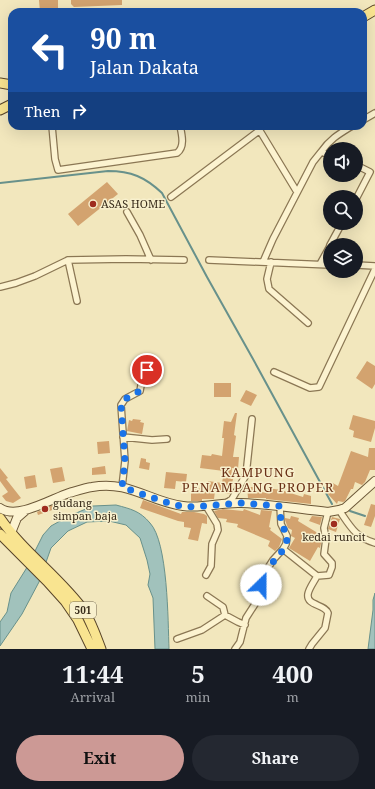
<!DOCTYPE html>
<html lang="en">
<head>
<meta charset="utf-8">
<style>
  :root { --surface:#171b24; --page:#242831; --text:#f1f3f6; --muted:#9ea1a6; --accent:#cc9995 }
  body { margin:0; font-family:"Noto Serif",serif; background:var(--page); color:var(--text); height:100vh; display:flex; flex-direction:column; font-size:15px; white-space:nowrap }
  * { box-sizing:border-box; margin:0 }
  p { font-size:13px; color:var(--muted) }
  .icon { flex:none; width:22px; height:22px; fill:none; stroke:currentColor; stroke-width:2; stroke-linecap:round; stroke-linejoin:round }
  .map { position:relative; height:649px; overflow:hidden }
  .drawer { display:flex; flex-direction:column; background:var(--surface); flex:1 }
  .drawer>* { flex:none }
  .banner { position:absolute; left:8px; top:8px; width:359px; height:122px; border-radius:12px; box-shadow:0 4px 16px #0002; background:#1a4fa0; color:#fff; overflow:hidden }
  .controls { position:absolute; left:323px; top:142px; display:grid; gap:8px }
  .controls a { display:grid; place-items:center; width:40px; height:40px; border-radius:50%; background:var(--surface); box-shadow:0 4px 16px #0002; font-size:20px }
  .pin { position:absolute; display:grid; place-items:center; width:34px; height:34px; color:#fff; margin:-17px; border:2px solid #fff; border-radius:50%; box-shadow:0 1px 4px #0007 }
  .me { position:absolute; width:44px; margin:-22px; rotate:23deg; stroke-linejoin:round; filter:drop-shadow(0 0 3px #0008) }
  .turn { display:flex; align-items:center; gap:14px; height:84px; padding:0 16px; font-size:18px }
  .turn .icon { width:52px; height:52px; stroke-width:2.5 }
  .turn b { display:block; font-size:28px; line-height:34px }
  .then { display:flex; align-items:center; height:38px; padding:0 16px; background:#0003; gap:8px; font-size:15px }
  .eta { display:flex; justify-content:space-evenly; align-items:center; height:68px; text-align:center }
  .eta b { font-size:24px; font-weight:700; line-height:28px }
  .button { display:flex; gap:8px; margin-top:auto; padding:8px 16px }
  .button a { flex:1; height:46px; border-radius:24px; background:var(--accent); color:#111; font-size:16px; font-weight:700; line-height:46px; text-align:center }
  .button a+a { background:var(--page); color:var(--text) }
  .map>svg:first-child { display:block }
</style>
</head>
<body>
<div class="map">
<svg width="375" height="649" viewBox="0 0 375 649">
  <rect width="100%" height="100%" fill="#f2e7bd"/>
  <path fill="#a1c2bc" stroke="#68918b" d="M116,505c15,4 24,6 34,18 18,19 18,98 19,126h-14l-2,-51 -5,-13 2,-11 -3,-14 -7,-22 -14,-13 -17,-4 -22,1 -19,9 -17,17 -12,34 -17,32 -22,32v-24l7,-10 4,-19 15,-24 17,-34 8,-9 18,-10 24,-10z
    M375,593v56h-7l5,-39v-10z"/>
  <g fill="none" stroke-linecap="round" stroke-linejoin="round">
    <path stroke="#68918b" stroke-width="2" d="M0,183l108,-12c23,0 37,6 54,22l45,84 46,82 79,145
      M350,511l15,5"/>
  </g>
  <path fill="#d3a36f" d="M39,0h19v12h-18z
    M71,0h51v5l-48,2 -3,-3z
    M107,182l11,12 -40,32 -10,-12z
    M367,361l8,5v18l-3,5 -16,-11z
    M214,383h17v14h-17z
    M246,390l11,5 -6,11 -11,-5z
    M235,413h2l-3,22 2,1 -3,21h6l-1,12 -6,-1 -1,11h2l-3,15 -15,-3 -1,8h-12v2h-11v-13l16,1 1,-8 14,2 2,-12 -24,-3 2,-13 9,1 1,-2 10,2 2,-18h-2l2,-17 7,1z
    M353,415l22,6v7l-4,14 -18,-5 1,-6 -5,-2z
    M133,419l8,1 -1,2 4,1 -2,11 -15,-3 2,-11 3,1z
    M109,441l1,12 -12,1 -1,-12z
    M369,448h6v22h-5l-5,12 -3,3 -7,-3 -2,7h-2l-6,12 -2,1 -5,-1 -1,3 -11,-12 5,-10 7,4 13,-35 17,6z
    M141,458l5,1v3l4,1 -1,7 -10,-2z
    M105,466l1,8 -14,1v-7z
    M62,467l3,14 -12,2 -3,-14z
    M0,468l8,10 -2,1 15,19 -8,5 -7,-2 -4,-5 6,-4 -8,-11z
    M166,472l21,2 -1,8 -10,-1 -1,8 -11,-1z
    M35,475l2,12 -11,2 -2,-12z
    M247,487h9v4l11,2 1,-5 13,2 22,7 1,-3 7,2v8l-45,-5v-1h-18z
    M143,500l38,14 1,-2h12l10,2 3,2v8l-5,-1 -4,18 -10,-2 3,-11 -7,-1v-5l-6,-1 -38,-13z
    M371,504l4,1v11l-4,11 -7,-2z
    M53,505l2,4 -17,6 -1,-3z
    M223,509l20,2 1,-2 16,6 1,-5 11,1 -3,16 2,1 -1,2 12,9 -3,8 -4,4 -7,-5 2,-5 -33,-14 1,-3 -12,-2 1,-3 -9,-1 -4,-7z
    M291,516l8,2 -1,3 23,14 1,4 -2,9 -2,-1 -8,14 -21,-13 6,-10 -4,-2 1,-6 -4,-2 -3,-8v-2l5,1z
    M312,516l10,1 -2,8 -11,-4z
    M332,517l8,2 -4,13 -8,-3z"/>
  <g fill="none" stroke-linecap="round" stroke-linejoin="round">
    <g stroke="#8b7754" stroke-width="8">
      <path id="street" d="M363,120l12,-7
        M52,126l3,33 3,11 119,-17c8,-6 5,-18 3,-27
        M257,126l40,66
        M321,152c9,-13 18,-18 31,-26
        M356,165l14,7 -14,27
        M171,197l89,-67
        M127,212l13,23 11,25
        M330,245l12,-22
        M68,260l9,41
        M209,260l121,5
        M263,262l10,-23 40,-77 8,-10 9,3
        M271,262l-4,17 2,10 39,34
        M320,264l10,-18
        M356,265l19,1
        M0,287l16,-4 19,-7 33,-16 58,-1 58,1
        M274,372l36,16 9,-1 56,-118
        M123,437l29,3 15,-1
        M122,487l3,-26 -4,-56 4,-6 15,-8 3,-17 4,-4v-10
        M226,503l6,-4 14,-24 6,-56
        M206,506l11,18 1,6 -6,14 -1,22 -5,9
        M339,510c11,16 16,27 36,33
        M283,549l34,27 12,-1 3,-8v-4l-8,-9 2,-15 -2,-11 4,-16
        M207,596l16,11 2,8
        M177,639l25,-9 23,-15 13,7 7,3
        M235,649l5,-7 6,-24 9,-14 9,-30 9,-14 10,-11 3,-5 1,-8 -6,-12 -1,-18
        M309,649l3,-5 13,-16 3,-15c-3,-9 -22,-7 -20,-19 1,-6 6,-12 9,-18"/>
    </g>
    <g stroke="#6c5838" stroke-width="10">
      <path id="secondary" d="M0,508c17,12 51,-9 69,-15 7,-2 16,-5 23,-6 37,-7 58,15 91,19 19,3 39,-4 58,-3 29,1 58,6 87,9l11,-2 6,-2 30,-27
        M11,533l6,-15 8,-7"/>
    </g>
    <g stroke="#584429" stroke-width="11">
      <path id="primary" d="M363,17l12,-7
        M0,83l12,2
        M0,110l12,-6
        M0,518c24,35 61,60 85,94 7,12 11,24 16,37
        M0,534l47,47 18,20 13,19 14,29"/>
    </g>
    <use href="#street" stroke="#fcf3d0" stroke-width="5.5"/>
    <use href="#secondary" stroke="#fcf3d0" stroke-width="8"/>
    <use href="#primary" stroke="#f9e490" stroke-width="9"/>
  </g>
  <g fill="none" stroke-linecap="round" stroke-linejoin="round">
    <path stroke="#1a73e8" stroke-width="7" stroke-dasharray="0 12.6" d="M147,370l-4,4 -3,17 -15,8 -4,6 4,56 -3,26 43,15 19,5 22,-1 34,-3 40,3 1,18 7,12 -1,4 -3,9 -17,20 -6,16"/>
  </g>
  <g fill="#9f2c1f" stroke="#f8f0cd" stroke-width="1.5">
    <circle cx="93" cy="204" r="4"/>
    <circle cx="45" cy="509" r="4"/>
    <circle cx="334" cy="524" r="4"/>
  </g>
  <g text-anchor="middle" stroke-width="3" stroke-linejoin="round" paint-order="stroke">
    <rect fill="#f8f0cd" stroke="#726750" stroke-width="1" x="70" y="602" width="26" height="16" rx="3"/>
    <g font-size="10" font-weight="bold" fill="#392c1b">
      <text x="83" y="614">501</text>
    </g>
    <g font-size="11" fill="#392c1b" stroke="#f8f0cd" text-anchor="start">
      <text x="101" y="208">ASAS HOME</text>
      <text x="53" y="507">gudang<tspan x="53" dy="13">simpan baja</tspan></text>
      <text x="334" y="541" text-anchor="middle">kedai runcit</text>
    </g>
    <g font-size="13" letter-spacing="1" fill="#693016" stroke="#f8f0cd">
      <text x="258" y="477">KAMPUNG<tspan x="258" dy="15">PENAMPANG PROPER</tspan></text>
    </g>
  </g>
</svg>
<div class="controls">
<a><svg class="icon" aria-label="sound" viewBox="0 0 24 24"><path d="M4 9h4l5-4v14l-5-4H4zM17 9q2 3 0 6"/></svg></a>
<a><svg class="icon" aria-label="search" viewBox="0 0 24 24"><circle cx="10" cy="10" r="6"/><path d="M15 15l6 6"/></svg></a>
<a><svg class="icon" aria-label="layers" viewBox="0 0 24 24"><path d="M12 4l9 5-9 5-9-5zM3 14l9 5 9-5"/></svg></a>
</div>
<div class="pin" style="left:147px;top:370px;background:#d93025"><svg class="icon" aria-label="arrive" viewBox="0 0 24 24"><path d="M6 21V4h12l-3 4 3 4H6"/></svg></div>
<svg class="me" style="left:261px;top:585px" viewBox="-20 -20 40 40"><circle r="19" fill="#fff"/><path d="M0-13L10 11 0 6-10 11z" fill="#1a73e8"/></svg>
<div class="banner">
<div class="turn"><svg class="icon" aria-label="left" viewBox="0 0 24 24"><path d="M17 20v-9H6M10 6l-5 5 5 5"/></svg><div><b>90 m</b>Jalan Dakata</div></div>
<div class="then">Then<svg class="icon" aria-label="right" viewBox="0 0 24 24"><path d="M7 20v-9h11M14 6l5 5-5 5"/></svg></div>
</div>
</div>
<section class="drawer">
<div class="eta">
<div><b>11:44</b><p>Arrival</p></div>
<div><b>5</b><p>min</p></div>
<div><b>400</b><p>m</p></div>
</div>
<div class="button"><a>Exit</a><a>Share</a></div>
</section>
</body>
</html>
